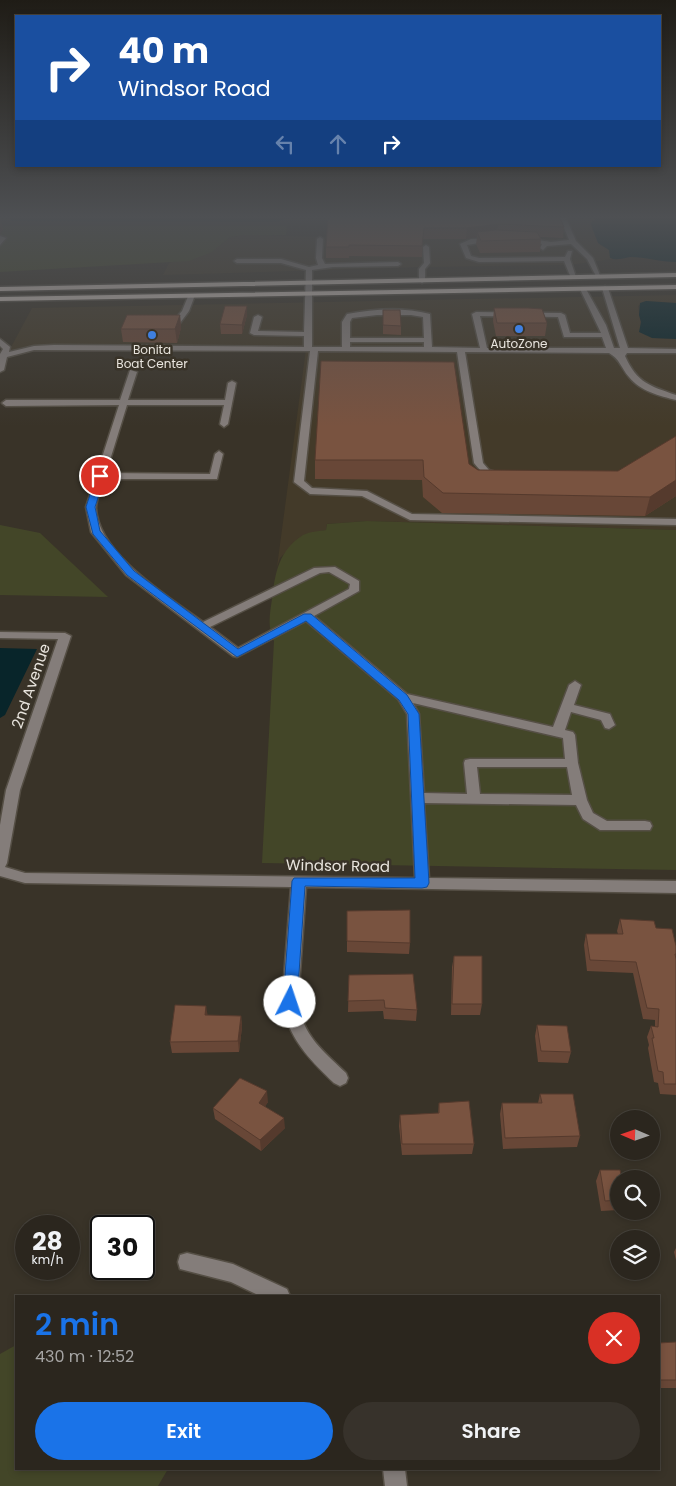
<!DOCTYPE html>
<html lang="en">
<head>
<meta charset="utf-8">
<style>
  :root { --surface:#2b261e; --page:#37322b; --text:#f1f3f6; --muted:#a6a5a4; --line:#47433c; --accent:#1a73e8 }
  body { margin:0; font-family:Poppins,sans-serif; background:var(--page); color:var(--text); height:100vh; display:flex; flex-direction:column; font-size:19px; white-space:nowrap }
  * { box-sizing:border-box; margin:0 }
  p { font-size:16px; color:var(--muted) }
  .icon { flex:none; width:28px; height:28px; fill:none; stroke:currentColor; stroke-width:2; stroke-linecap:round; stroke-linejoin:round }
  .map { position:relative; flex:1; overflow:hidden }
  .sheet { position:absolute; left:15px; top:1295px; width:645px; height:175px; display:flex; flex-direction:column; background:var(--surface); border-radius:0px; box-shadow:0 2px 8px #0003,0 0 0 1px var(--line) }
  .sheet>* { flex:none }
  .hud { position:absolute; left:15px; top:15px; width:646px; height:152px; border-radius:0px; box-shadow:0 2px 8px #0003,0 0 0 1px var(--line); background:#1a4fa0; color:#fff; overflow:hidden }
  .needle { width:32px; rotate:272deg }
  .fabs { position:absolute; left:610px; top:1110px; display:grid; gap:10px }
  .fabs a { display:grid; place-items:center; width:50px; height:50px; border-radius:50%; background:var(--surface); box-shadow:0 2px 8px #0003,0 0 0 1px var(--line); font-size:25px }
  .speed { position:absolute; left:15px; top:1215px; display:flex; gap:10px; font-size:25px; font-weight:700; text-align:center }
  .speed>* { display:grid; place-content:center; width:65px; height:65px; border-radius:50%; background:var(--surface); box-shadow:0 2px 8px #0003,0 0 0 1px var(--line); line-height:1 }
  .speed small { font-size:12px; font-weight:400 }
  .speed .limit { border:2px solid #111; border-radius:8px; background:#fff; color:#111 }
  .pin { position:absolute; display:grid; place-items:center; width:42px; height:42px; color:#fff; margin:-21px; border:2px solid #fff; border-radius:50%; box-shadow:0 1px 5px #0007 }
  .me { position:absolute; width:55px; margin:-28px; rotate:4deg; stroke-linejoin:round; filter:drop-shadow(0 0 4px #0008) }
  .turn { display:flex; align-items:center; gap:18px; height:105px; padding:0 20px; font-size:22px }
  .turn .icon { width:65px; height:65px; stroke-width:2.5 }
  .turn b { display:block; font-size:35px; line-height:42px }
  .lanes { display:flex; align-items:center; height:48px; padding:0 20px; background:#0003; justify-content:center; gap:25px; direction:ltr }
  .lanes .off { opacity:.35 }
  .round { display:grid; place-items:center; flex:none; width:52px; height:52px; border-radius:26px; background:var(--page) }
  .head { display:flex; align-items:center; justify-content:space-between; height:85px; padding:0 20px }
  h1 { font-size:30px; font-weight:600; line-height:38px; color:var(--accent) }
  .action { display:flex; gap:10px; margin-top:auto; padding:10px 20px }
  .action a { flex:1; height:58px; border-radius:30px; background:var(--accent); color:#fff; font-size:20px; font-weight:600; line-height:58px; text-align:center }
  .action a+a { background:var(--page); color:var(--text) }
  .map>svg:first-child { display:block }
</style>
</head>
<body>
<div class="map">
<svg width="676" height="1486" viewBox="0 0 676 1486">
  <rect width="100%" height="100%" fill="#393328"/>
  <path fill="#433a29" d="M554,218l44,1 -4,2v12l6,12 9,5 3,9 -42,6 -147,2 -260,8 6,-12 43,-11 18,-15 13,-2 202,4 117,-1z
    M676,295v8l-30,-2 -8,5 3,20 11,12 24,1v191l-309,-9 -40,3 -1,6 -22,5 -24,23 -3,9 29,-218 -297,2 23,-43z"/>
  <path fill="#434628" d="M0,226h287l-1,9h-43l-13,2 -18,15 -23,9 -189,11z
    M367,521l309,9v340l-414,-7 12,-222c-7,-14 -4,-28 -2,-42 3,-26 7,-49 31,-64 6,-3 16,-4 23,-5l1,-6z
    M0,525l40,8 68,64 -108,-2z
    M16,1345v124h152l-10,17h-158v-132z"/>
  <path fill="#08252a" d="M12,218h275l-9,4 -267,-1z
    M597,218h79v44c-15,0 -31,-5 -46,-5 -7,1 -13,4 -20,1l-1,-8 -11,-7 -7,-18v-2z
    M646,301l30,2v36l-24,-1 -13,-6 2,-10 -2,-7 1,-12z
    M0,648l37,1 -32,66 -5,3z"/>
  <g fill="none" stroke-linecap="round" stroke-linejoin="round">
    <g stroke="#554f45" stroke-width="3">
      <path id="minor" d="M560,218h6l10,23 17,17 8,20h-4l-10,-19 -16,-15 -24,2 -4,4 -3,-2 2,-4 -21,-4 3,-2 27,4 18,-2z
        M0,236l6,2 -6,7z
        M320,237l3,2 -1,19 3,6 73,-2 3,2 -3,2 -65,1 -21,3v77h30v-25l5,-8c26,-5 57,-7 83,0l2,33 48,1 -8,-34 4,-2 85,1 4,2 5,18h31l-21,-44 3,-2 3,2 20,36 8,23h6l-18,-60 3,-2 3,2 20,60 48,1v4h-49l-2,3c12,27 25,30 51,39v5c-16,-4 -36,-9 -47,-23 -8,-9 -9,-18 -20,-24l-144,-1 18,111 6,7 14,4v4c-13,2 -21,-5 -29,-15l-17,-111 -139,-1 -14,130 8,7 55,3 45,23 264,5v6l-266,-5 -48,-24 -52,-2 -16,-12 16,-131 -276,-1 -27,7 -3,13 -4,2v-18l3,-5 -3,-3v-7l10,8 -1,5 25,-6 20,-1 250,2v-11l-50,-1 -4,-2 4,-16 4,-2 4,2 -4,14 46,1 2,-62 -25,-7h-44l-3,-2 3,-2h44l28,8 9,-2 -2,-7 1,-19zM377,315h34l12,2 1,21h-74v-16l2,-4zM480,316l78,1 6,20h38l4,11h-119zM350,342h74v5h-74z
        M471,239l23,-1 3,2 -30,5 4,11 8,2 86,-1 3,-6h4l-2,8 6,18 -5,1 -7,-17 -85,1 -13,-4 -6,-14z
        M426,245l3,2 1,16 -5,6v12l-3,2 -3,-2v-12l5,-6 -1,-16z
        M189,294l6,1 -6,16 -9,12 -16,1v-4l11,-1 7,-8z
        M130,370l7,2 -9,28h97l3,-17 4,-2 4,2 -8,41 -4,3 -4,-3 4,-19h-97l-21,68 104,1 5,-20 4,-3 4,3 -6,25h-113c-2,8 -8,20 -8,29 2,46 73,89 107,114l111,-54 21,-1 24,14v10l-45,25 93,78 146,33 16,-42 6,-4 6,4 -7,20 36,9 5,11 -6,4 -4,-1 -4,-8 -30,-8 -6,18 8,2 2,3 3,28 9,37 6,13 14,8h38l5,1 2,4 -2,4h-50l-17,-11 -7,-14 -152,-2 5,75 247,3v12l-370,-6 -8,115c5,34 24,48 48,71l2,5 -2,5 -6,3 -6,-3c-25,-24 -46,-45 -52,-81l9,-115 -266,-4 -25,-7v-51l6,-35 52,-151 -58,-1v-6l65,1 6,3 -51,154 -13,73 -2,4 20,6 390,5 -8,-164 -9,-15 -92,-78 -69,36 -4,-1 -107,-81 -35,-43 -5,-25 33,-102 -113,1 -4,-3 4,-3h114zM329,572l21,12 -1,5 -111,59 -28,-21 110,-54zM413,703l150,35 2,21h-95l-5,1 -1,3 3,31 -43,-1 -5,-79zM477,767h90l5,28 -92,-1z
        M187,1253l46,11 54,25 3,7h-30l-29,-14 -51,-13 -2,-7 2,-7z
        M383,1469h22l2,17h-22z"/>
    </g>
    <g stroke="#554f45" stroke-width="3">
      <path id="major" d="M676,273v4l-676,14v-4z
        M676,285v4l-676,12v-4z"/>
    </g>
    <use href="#minor" fill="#847d7a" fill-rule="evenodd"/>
    <use href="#major" fill="#d3c7bf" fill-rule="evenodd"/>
  </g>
  <path fill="#684737" d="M326,218h234l4,9 -1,11 -23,-1 1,2 -1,13 -60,1 -4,-9 1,-7 -11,2h-43l-1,18 -73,-1v2h-23v-11l2,-26z
    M247,306v9l-5,19h-21l-1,-10z
    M494,308l53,15 -2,13h-49l-3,-15z
    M383,310l18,16v9l-18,-1z
    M180,315l1,13 -4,15 -54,-1 -2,-13z
    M321,361l148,103 9,6 140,1 58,-35v60l-31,20 -203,-3 -19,-16 -1,-17 -107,-1v-19z
    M347,911l63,32 -1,11 -62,-2z
    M620,919l36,9 20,18v149l-16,-1 -2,-11 -4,-1 -6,-34 1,-3 -2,-8 4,-11h4v-6l-12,-1 -10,-46 -46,-2 -3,-26 2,-11h32l-1,-3z
    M454,956l28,48 -2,11h-29l1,-48z
    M349,975l68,35 -1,11 -32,-2 -1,-8 -35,1z
    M207,1015l34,1 1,11 -3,25 -67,1 -2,-11z
    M537,1025l34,27 -3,11 -30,-1 -3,-26z
    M540,1094l40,42 -3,11 -74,2 -3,-35 2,-11h36z
    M268,1102l-3,4 20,22 -24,23 -46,-32 -2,-11z
    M439,1103l35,41 -2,10 -70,1 -3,-29 1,-11 38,-1z
    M600,1170l19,9v31l-18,1 -5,-30z
    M676,1248v12l-2,-8z
    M676,1342v46h-17v-45z"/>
  <path fill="#553a2d" d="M0,218h1l2,12 -3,5z
    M498,224l-1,10 -20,-2v5l-11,2 1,-11z
    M247,306v9l-5,19v-9z
    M180,315l1,13 -4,15 -2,-14z
    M676,480v16l-31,20 5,-19z
    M206,1006l2,11 -3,-2z
    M241,1016l1,11 -3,25 -1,-11z
    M267,1091l1,11 -8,12 -1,-11z
    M284,1118l1,10 -24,23 -1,-11z"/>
  <path fill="#795340" stroke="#553a2d" d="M328,218h232l4,9 -66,-3 -31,4h-43l-2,18 -73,-1v2h-23z
    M496,230l41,2 4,7 -60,2 -4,-9z
    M225,306h22l-5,19 -22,-1z
    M494,308h34l14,1 5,14h-50z
    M383,310h17l1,16 -18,-1z
    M127,315h53l-5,14h-54z
    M321,361l133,1 15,102 9,6 140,1 58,-35v44l-26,17 -207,-4 -19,-16 -1,-17h-108z
    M410,910v33l-63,-2v-30z
    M620,919l34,2 2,7 16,1 4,17v8h-1l1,5v125h-12l-1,-12 -5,-1 -6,-33h2l-3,-12 7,1 1,-18 -12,-1 -11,-46 -46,-2 -4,-26h37z
    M454,956h28v48h-30z
    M413,974l4,36 -32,-2 -1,-8 -36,1 1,-26z
    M175,1005l31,1 -1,9 36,1 -3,25 -68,1z
    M537,1025l30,1 4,26 -30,-1z
    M240,1078l27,13 -8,12 25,15 -24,22 -47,-32z
    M540,1094h33l7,42 -75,2 -3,-35h40z
    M469,1101l5,43h-72l-2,-29 39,-2v-10z
    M600,1170h20l2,9h-3v21l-14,1z
    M676,1342v38h-17v-37z"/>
  <linearGradient id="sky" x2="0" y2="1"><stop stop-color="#1f1c16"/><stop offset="0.51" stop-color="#4e5053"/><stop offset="1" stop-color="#4e5053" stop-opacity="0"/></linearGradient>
  <rect width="676" height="426" fill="url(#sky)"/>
  <path fill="#1a73e8" stroke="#114b97" d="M100,473l5,3 -10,31 5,24 34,40 104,78 66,-35h7l96,81 12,19 10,169 -2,4 -5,1 -117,-2 -8,116 -2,4 -5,2 -5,-2 -2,-4 9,-121 2,-3h121l-7,-164 -9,-14 -93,-79 -69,36 -110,-82 -34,-41 -7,-27 10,-31z"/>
  <g fill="#3f7fe0" stroke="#393328" stroke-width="2">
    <circle cx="519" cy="329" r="5"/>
    <circle cx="152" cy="335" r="5"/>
  </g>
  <g text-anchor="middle" stroke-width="5" stroke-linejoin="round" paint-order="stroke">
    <g font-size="12" fill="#e9e5de" stroke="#393328">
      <text x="519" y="348">AutoZone</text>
      <text x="152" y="354">Bonita<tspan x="152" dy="14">Boat Center</tspan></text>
    </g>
    <g font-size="15" fill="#e9e5de" stroke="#393328">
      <text transform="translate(31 686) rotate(-71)" y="5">2nd Avenue</text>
      <text transform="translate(338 866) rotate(1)" y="5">Windsor Road</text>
    </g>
  </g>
</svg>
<div class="fabs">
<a><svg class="needle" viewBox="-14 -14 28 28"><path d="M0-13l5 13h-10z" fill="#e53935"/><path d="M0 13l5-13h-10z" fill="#a6a5a4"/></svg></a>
<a><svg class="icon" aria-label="search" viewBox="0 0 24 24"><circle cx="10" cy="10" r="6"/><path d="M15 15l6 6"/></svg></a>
<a><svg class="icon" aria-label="layers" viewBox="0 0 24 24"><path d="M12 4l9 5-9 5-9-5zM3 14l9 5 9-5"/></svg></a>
</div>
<div class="speed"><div>28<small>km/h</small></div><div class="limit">30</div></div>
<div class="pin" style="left:100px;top:476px;background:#d93025"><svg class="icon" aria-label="arrive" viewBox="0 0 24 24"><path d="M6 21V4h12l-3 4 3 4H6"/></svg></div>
<svg class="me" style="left:290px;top:1002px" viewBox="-20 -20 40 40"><circle r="19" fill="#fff"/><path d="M0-13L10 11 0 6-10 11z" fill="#1a73e8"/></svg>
<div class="hud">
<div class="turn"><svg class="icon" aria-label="right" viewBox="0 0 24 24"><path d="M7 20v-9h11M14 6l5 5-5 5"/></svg><div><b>40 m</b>Windsor Road</div></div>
<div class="lanes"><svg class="icon off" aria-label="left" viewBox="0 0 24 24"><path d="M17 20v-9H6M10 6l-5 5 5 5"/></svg><svg class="icon off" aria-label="ahead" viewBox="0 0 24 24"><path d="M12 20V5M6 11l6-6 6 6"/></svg><svg class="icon" aria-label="right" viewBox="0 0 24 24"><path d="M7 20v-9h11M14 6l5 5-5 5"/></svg></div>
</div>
<section class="sheet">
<div class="head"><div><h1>2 min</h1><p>430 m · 12:52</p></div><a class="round" style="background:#d93025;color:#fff"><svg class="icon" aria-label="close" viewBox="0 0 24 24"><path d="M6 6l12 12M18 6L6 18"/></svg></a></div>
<div class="action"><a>Exit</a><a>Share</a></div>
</section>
</div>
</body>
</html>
